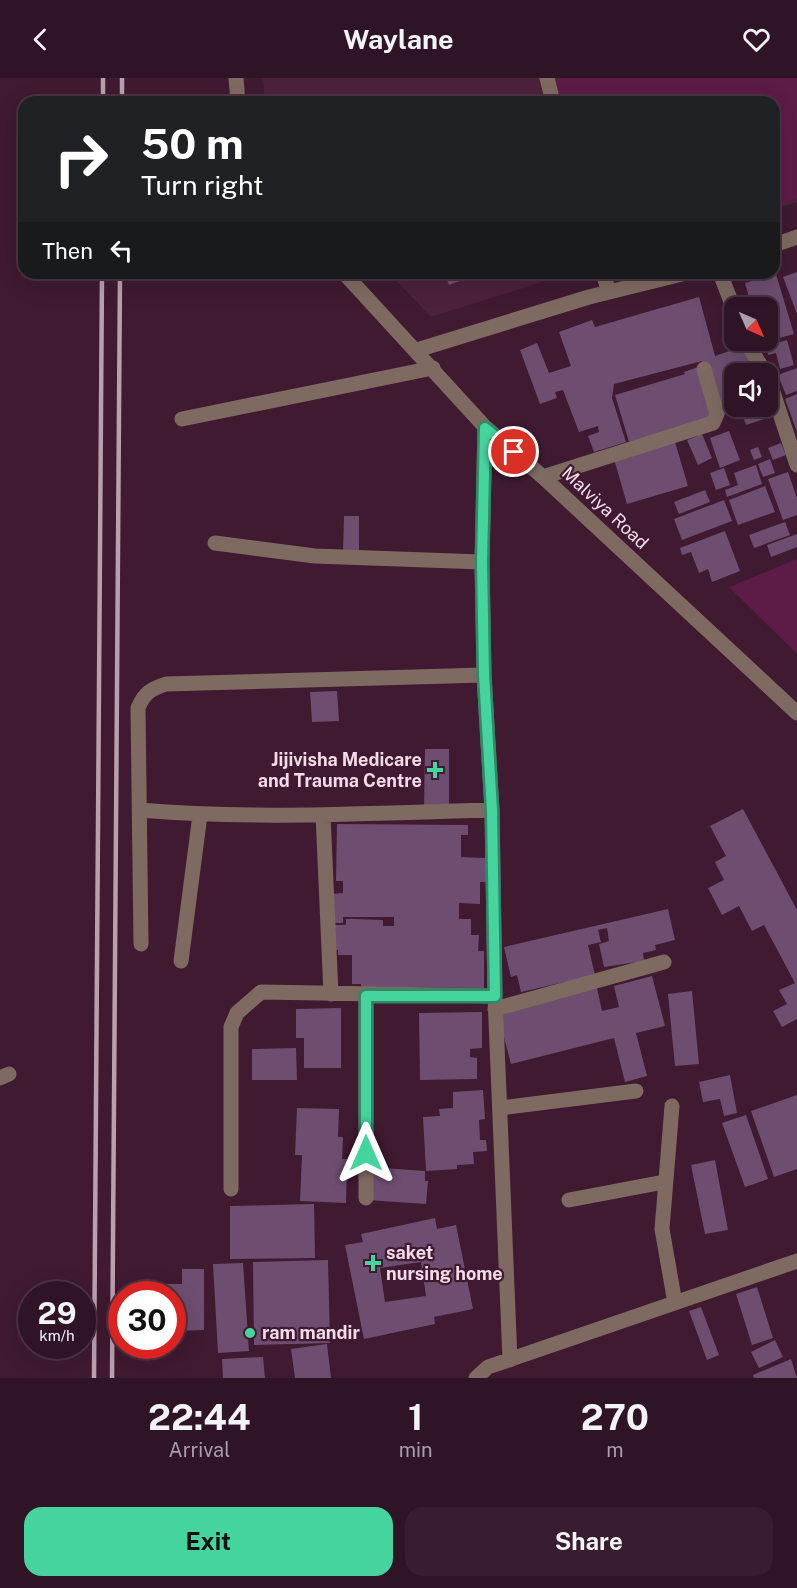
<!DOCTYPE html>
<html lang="en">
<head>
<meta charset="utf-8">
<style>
  :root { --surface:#2f1425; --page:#371d2d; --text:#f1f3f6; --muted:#a79ea7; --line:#4a3342; --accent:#46d49e }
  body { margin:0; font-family:"Public Sans",sans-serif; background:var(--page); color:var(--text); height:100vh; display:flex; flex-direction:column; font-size:22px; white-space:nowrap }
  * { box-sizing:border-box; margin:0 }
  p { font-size:20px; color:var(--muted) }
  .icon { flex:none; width:33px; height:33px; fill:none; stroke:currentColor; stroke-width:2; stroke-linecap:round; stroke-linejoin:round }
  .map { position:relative; height:1300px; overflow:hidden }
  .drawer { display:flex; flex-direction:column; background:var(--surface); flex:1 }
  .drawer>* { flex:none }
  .guide { position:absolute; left:18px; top:18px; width:762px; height:183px; border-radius:18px; box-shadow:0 6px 24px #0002,0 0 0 2px var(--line); background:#202124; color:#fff; overflow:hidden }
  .needle { width:39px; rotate:135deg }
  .fabs { position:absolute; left:724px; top:219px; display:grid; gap:12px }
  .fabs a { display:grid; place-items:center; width:54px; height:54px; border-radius:12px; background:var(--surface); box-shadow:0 6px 24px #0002,0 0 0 2px var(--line); font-size:30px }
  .speed { position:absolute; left:18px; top:1203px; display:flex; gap:12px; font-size:30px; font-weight:700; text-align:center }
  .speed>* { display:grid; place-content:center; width:78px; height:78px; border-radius:50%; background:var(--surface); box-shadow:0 6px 24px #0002,0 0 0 2px var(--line); line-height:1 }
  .speed small { font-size:15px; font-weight:400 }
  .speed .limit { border:9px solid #d22; background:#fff; color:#111 }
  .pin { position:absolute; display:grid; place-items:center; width:51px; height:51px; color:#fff; margin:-26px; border:3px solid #fff; border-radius:50%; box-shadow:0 2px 6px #0007 }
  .me { position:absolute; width:66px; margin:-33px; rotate:0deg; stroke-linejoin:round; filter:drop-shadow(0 0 4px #0008) }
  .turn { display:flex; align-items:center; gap:21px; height:126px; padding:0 24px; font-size:27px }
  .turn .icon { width:78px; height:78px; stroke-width:2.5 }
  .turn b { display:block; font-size:42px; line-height:51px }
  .then { display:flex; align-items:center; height:57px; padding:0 24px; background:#0003; gap:12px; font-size:22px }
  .eta { display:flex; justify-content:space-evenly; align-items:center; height:102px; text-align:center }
  .eta b { font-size:36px; font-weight:700; line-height:42px }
  .cta { display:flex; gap:12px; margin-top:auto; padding:12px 24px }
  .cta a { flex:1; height:69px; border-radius:18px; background:var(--accent); color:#111; font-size:24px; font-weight:700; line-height:69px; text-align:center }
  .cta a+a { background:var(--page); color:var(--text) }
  header { display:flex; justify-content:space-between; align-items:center; height:78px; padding:0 24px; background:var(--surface); font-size:27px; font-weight:700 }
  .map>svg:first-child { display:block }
</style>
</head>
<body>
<header><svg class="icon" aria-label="back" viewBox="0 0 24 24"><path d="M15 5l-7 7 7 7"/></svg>Waylane<svg class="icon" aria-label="heart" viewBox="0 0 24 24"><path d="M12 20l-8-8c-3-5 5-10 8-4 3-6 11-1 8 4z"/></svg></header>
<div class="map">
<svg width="797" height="1300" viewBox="0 0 797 1300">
  <rect width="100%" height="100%" fill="#3f1a31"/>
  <path fill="#4c213c" d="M263,0h534v124l-23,7v-107h-509z
    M389,195h181l-139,44z"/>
  <path fill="#5d1b47" d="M549,0h248v121l-23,8v-105h-216z
    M797,481v95l-68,-67z"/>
  <path fill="#6d4e70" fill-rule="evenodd" d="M797,194v42l-14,-37z
    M444,195h37l-32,12z
    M776,196l18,60 -26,7v-33h-16l-7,-25z
    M699,219l16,59 29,-10 10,28h-19v32h31l4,11 -24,8 -6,-16 -17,6 -21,-54 -88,23 -2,14 14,44 -32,10 -6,-16 11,-4 -1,-6 -19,6 -16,-42 -8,2 2,6 -17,6 -20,-54 17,-7 12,30 22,-7 -12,-34 33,-12 3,7z
    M787,262l7,25 -14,4 -4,-16 -8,2 -2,-9z
    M698,289l15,50 -84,25 -14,-47 70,-21 -1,-2z
    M797,290v23l-11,4 -8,-20z
    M797,316v38l-12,-33z
    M729,353l11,29 -20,8 -10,-30z
    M702,356l10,24 -14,7 -11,-25z
    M675,364l13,44 -61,18 -13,-45z
    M781,365l5,12 -13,5 -5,-12z
    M758,369l4,10 -8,3 -4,-10z
    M770,381l5,14 -12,4 -5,-13z
    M756,387l6,19 -35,13 -2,-7 13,-5 -4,-12z
    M724,390l6,17 -14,5 -6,-17z
    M788,394l9,26v17l-14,5 -15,-41z
    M765,408l10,26 -37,13 -9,-25z
    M705,412l5,12 -31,12 -5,-12z
    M724,422l8,21 -50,19 -8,-21z
    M344,438h15v37h-16z
    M785,444l5,13 -36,13 -5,-13z
    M725,453l15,40 -28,11 -4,-13 -9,4 -8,-21 -9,3 -2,-7z
    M797,456v13l-26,10 -4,-12z
    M337,613l2,30 -27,1 -2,-30z
    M425,671h24v60h-25z
    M743,731l54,101v109l-15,8 -9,-16 14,-7 -8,-14 16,-7 -31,-58 -12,6 -13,-25 -17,9 -14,-27 16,-8 -9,-18 11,-6 -16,-30z
    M337,746l131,1v10h-7v22l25,1v24h-6v22l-21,-1v16h12v16h8l-1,16h6v37l-110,-1 -13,3v-6h-9v-29h-14v-5l-7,-1v-24h15v-6h10l27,1v6h11v-9h-51v6h-11v-29l11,-1v-12h-7z
    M668,831l7,31 -20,5 1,5 -13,3 1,8 -40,6 -5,-23 10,-3 -2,-13 -9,2 3,12 -13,3 7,30 -74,17 -4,-17 -6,2 -7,-30z
    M652,898l13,50 -29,7 11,43 -22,6 -11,-44 -103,26 -13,-50 99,-26 5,23 17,-4 -5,-21z
    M692,913l7,73 -24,2 -7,-72z
    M341,930v60h-37v-30h-8v-29z
    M482,934v36l-12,1v8l7,1v21l-57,1 -1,-67z
    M296,970l1,32h-45v-31z
    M730,997l7,38 -13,3 -4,-17 -17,3 -4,-20z
    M483,1012l2,29 -6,1 1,20h6l1,11 -14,1 1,12 -17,1v4l-31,2 -3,-54 17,-1 -1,-7 14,-1v-16z
    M797,1017v74l-23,8 -23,-66z
    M297,1030l42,1 -1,28h5l-1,22h5l-1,44 -46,-2 2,-46h-7z
    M746,1037l22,64 -23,8 -23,-64z
    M715,1082l13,70 -23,4 -14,-69z
    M369,1089l56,4v10h3l-2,23 -59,-4z
    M314,1126l1,54 -85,1v-53z
    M435,1140l2,11 19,-4 17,84 -39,8 1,7 -71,15 -19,-94 18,-3 -2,-8zM421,1184l5,34 -41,6 -5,-34z
    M328,1182l2,83 -76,2 -1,-83z
    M243,1185l6,88 -31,2 -5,-89z
    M182,1191h22v61l-32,1v-37h-24v-10h34z
    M757,1209l16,51 -21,7 -16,-51z
    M701,1229l18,48 -12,5 -18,-49z
    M775,1262l8,17 -24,11 -8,-16z
    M327,1266l4,34h-36l-4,-29z
    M263,1279l2,21h-42l-1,-19z
    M791,1281l6,19h-43l-1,-3z"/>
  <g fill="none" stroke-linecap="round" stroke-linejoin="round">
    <path stroke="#7e6a61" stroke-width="15" d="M236,0l2,24
      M547,0l6,24
      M774,167l23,-8
      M344,195l141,154 58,50 254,236
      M603,195l6,19
      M720,195l15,39
      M745,262l21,34
      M417,272l172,-53 97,-24
      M768,299l29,88
      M182,341l251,-51
      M485,349l-3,135 2,113 8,135 3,186 15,364
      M543,399l170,-54 4,-9 -13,-45
      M215,465l100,13 167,6
      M140,732c117,10 234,3 352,0
      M323,737l8,179
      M141,866l-3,-236c6,-15 13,-19 28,-24l318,-9
      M181,883l19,-146
      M495,931l169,-47
      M0,1000l9,-4
      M672,1028l-10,123 13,74
      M500,1030l136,-17
      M231,1111v-162l6,-14 24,-21 234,4
      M366,1120v-202
      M569,1122l95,-18
      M476,1300l12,-11 309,-106"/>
    <path stroke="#bb9faf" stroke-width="4.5" d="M103,24v-24
      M122,24v-24
      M94,1300l8,-1105
      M112,1300l8,-1105"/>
  </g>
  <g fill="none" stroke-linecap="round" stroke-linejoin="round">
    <g stroke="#2e8a67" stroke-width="15">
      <path id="route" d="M366,1075v-157h129l-3,-186 -8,-135 -2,-113 3,-134 29,24"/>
    </g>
    <use href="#route" stroke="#46d49e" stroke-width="10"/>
  </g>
  <g fill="#46d49e" stroke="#3f1a31" stroke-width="2">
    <path d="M432 683h6v6h6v6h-6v6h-6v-6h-6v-6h6z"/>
    <path d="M370 1176h6v6h6v6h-6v6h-6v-6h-6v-6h6z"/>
    <circle cx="250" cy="1255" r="6"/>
  </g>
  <g text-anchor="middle" stroke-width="4.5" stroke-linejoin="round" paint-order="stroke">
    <g font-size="18" fill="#f4dbe8" stroke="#3f1a31">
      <text transform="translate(605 430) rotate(43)" y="6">Malviya Road</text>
    </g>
    <g font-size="18" font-weight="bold" fill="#f4dbe8" stroke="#3f1a31" text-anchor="start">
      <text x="422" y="688" text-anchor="end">Jijivisha Medicare<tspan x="422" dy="21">and Trauma Centre</tspan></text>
      <text x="386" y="1181">saket<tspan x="386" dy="21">nursing home</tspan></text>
      <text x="262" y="1261">ram mandir</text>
    </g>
  </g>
</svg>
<div class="fabs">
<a><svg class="needle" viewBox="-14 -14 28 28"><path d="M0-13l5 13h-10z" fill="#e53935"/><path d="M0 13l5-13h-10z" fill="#a79ea7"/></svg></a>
<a><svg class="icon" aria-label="sound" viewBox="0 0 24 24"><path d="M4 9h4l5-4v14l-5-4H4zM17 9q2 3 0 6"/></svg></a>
</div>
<div class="speed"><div>29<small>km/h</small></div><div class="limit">30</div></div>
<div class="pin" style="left:514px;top:374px;background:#d93025"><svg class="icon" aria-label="arrive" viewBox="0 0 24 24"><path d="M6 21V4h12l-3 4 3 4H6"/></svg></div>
<svg class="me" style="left:366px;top:1075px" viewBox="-20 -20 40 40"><path d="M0-17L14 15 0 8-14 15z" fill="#46d49e" stroke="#fff" stroke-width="4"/></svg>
<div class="guide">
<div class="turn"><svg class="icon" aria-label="right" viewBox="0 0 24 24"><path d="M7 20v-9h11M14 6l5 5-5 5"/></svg><div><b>50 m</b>Turn right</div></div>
<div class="then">Then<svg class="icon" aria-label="left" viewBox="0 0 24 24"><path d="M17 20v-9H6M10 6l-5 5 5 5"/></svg></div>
</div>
</div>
<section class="drawer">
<div class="eta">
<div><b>22:44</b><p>Arrival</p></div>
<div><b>1</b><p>min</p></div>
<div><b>270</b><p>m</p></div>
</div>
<div class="cta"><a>Exit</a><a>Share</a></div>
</section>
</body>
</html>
